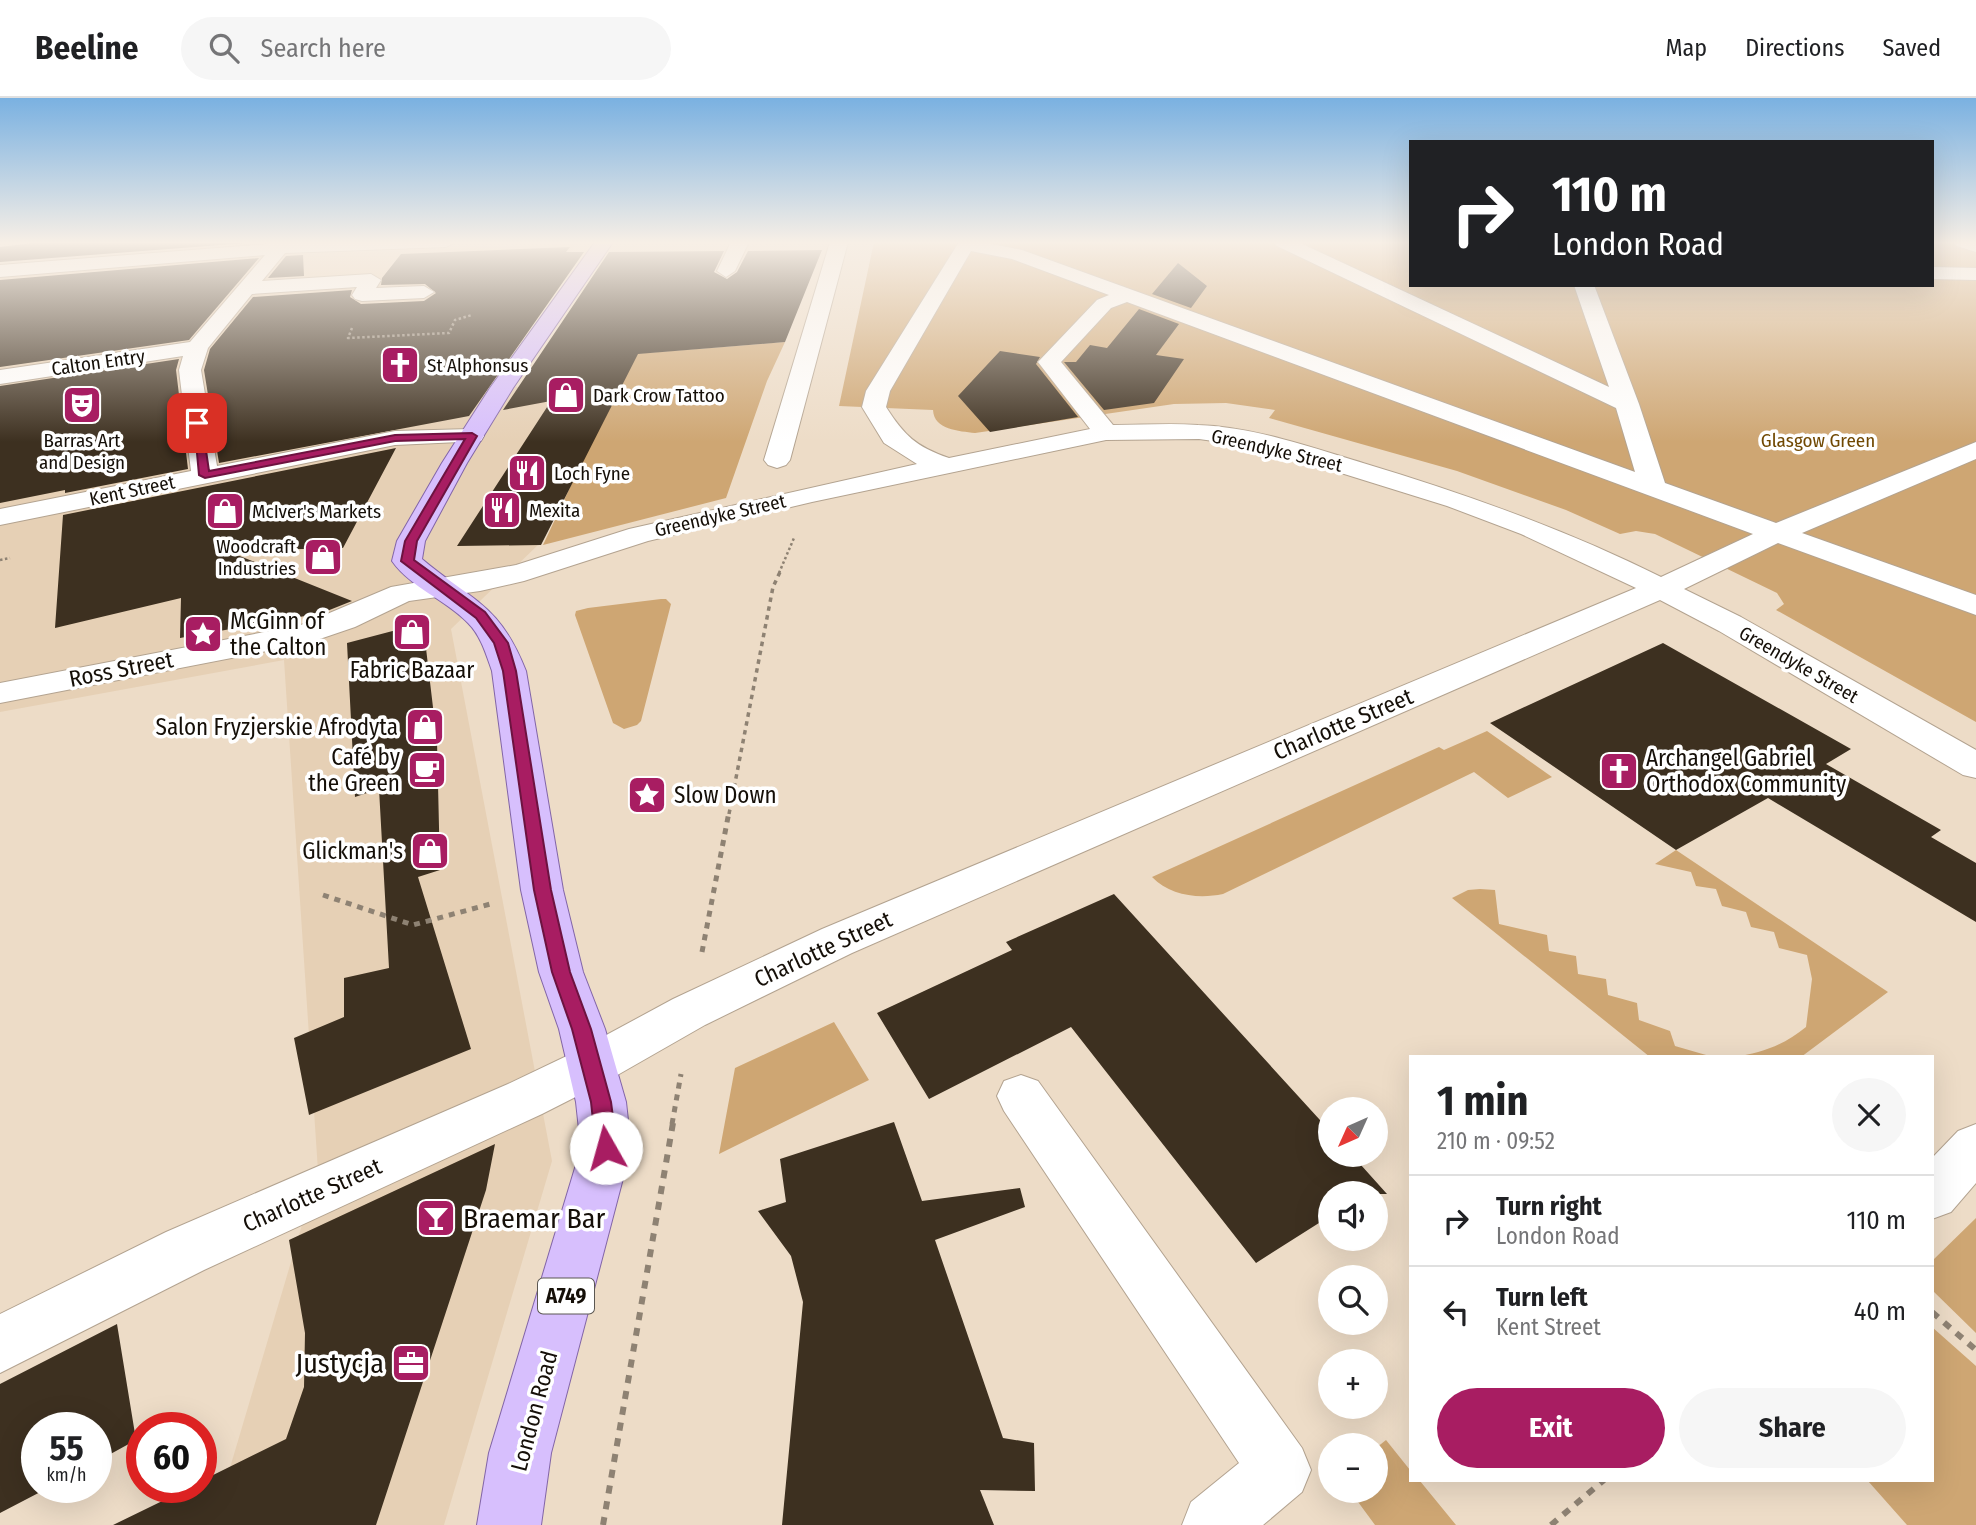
<!DOCTYPE html>
<html lang="en">
<head>
<meta charset="utf-8">
<style>
  :root { --surface:#fff; --page:#f6f6f6; --text:#202124; --muted:#757577; --line:#e0e0e0; --accent:#a81d62 }
  body { margin:0; font-family:"Fira Sans Condensed",sans-serif; background:var(--page); color:var(--text); height:100vh; display:flex; flex-direction:column; font-size:26px; white-space:nowrap }
  * { box-sizing:border-box; margin:0 }
  p { font-size:23px; color:var(--muted) }
  .icon { flex:none; width:38px; height:38px; fill:none; stroke:currentColor; stroke-width:2; stroke-linecap:round; stroke-linejoin:round }
  .map { position:relative; flex:1; overflow:hidden }
  .panel { position:absolute; left:1409px; top:957px; width:525px; height:427px; display:flex; flex-direction:column; background:var(--surface); border-radius:0px; box-shadow:0 7px 28px #0002 }
  .panel>* { flex:none }
  .guide { position:absolute; left:1409px; top:42px; width:525px; height:147px; border-radius:0px; box-shadow:0 7px 28px #0002; background:#202124; color:#fff; overflow:hidden }
  .needle { width:46px; rotate:225deg }
  .controls { position:absolute; left:1318px; top:999px; display:grid; gap:14px }
  .controls a { display:grid; place-items:center; width:70px; height:70px; border-radius:50%; background:var(--surface); box-shadow:0 7px 28px #0002; font-size:35px }
  .speed { position:absolute; left:21px; top:1314px; display:flex; gap:14px; font-size:35px; font-weight:700; text-align:center }
  .speed>* { display:grid; place-content:center; width:91px; height:91px; border-radius:50%; background:var(--surface); box-shadow:0 7px 28px #0002; line-height:1 }
  .speed small { font-size:18px; font-weight:400 }
  .speed .limit { border:10px solid #d22; background:#fff; color:#111 }
  .pin { position:absolute; display:grid; place-items:center; width:60px; height:60px; color:#fff; margin:-30px; border-radius:14px; box-shadow:0 4px 10px #0006 }
  .me { position:absolute; width:77px; margin:-38px; rotate:353deg; stroke-linejoin:round; filter:drop-shadow(0 0 5px #0008) }
  .turn { display:flex; align-items:center; gap:24px; height:147px; padding:0 28px; font-size:32px }
  .turn .icon { width:91px; height:91px; stroke-width:2.5 }
  .turn b { display:block; font-size:49px; line-height:60px }
  .round { display:grid; place-items:center; flex:none; width:74px; height:74px; border-radius:37px; background:var(--page) }
  .headline { display:flex; align-items:center; justify-content:space-between; height:119px; padding:0 28px }
  h1 { font-size:42px; font-weight:700; line-height:52px }
  .action { display:flex; gap:14px; margin-top:auto; padding:14px 28px }
  .action a { flex:1; height:80px; border-radius:42px; background:var(--accent); color:#fff; font-size:28px; font-weight:700; line-height:80px; text-align:center }
  .action a+a { background:var(--page); color:var(--text) }
  ul { padding:0; list-style:none }
  li { display:flex; align-items:center; gap:21px; height:91px; padding:0 28px; border-top:2px solid var(--line) }
  li div { flex:1 }
  li b { display:block; font-size:26px }
  li em { font-style:normal }
  header { display:flex; align-items:center; gap:42px; box-sizing:border-box; height:98px; padding:0 35px; background:var(--surface); border-bottom:2px solid var(--line) }
  header strong { font-size:33px }
  nav { display:flex; gap:38px; margin-inline-start:auto; font-size:24px }
  .search { width:490px; height:63px; background:var(--page); display:flex; align-items:center; gap:18px; box-sizing:border-box; padding:0 24px; border-radius:38px; color:var(--muted); font-size:26px }
  .map>svg:first-child { display:block }
</style>
</head>
<body>
<header>
<strong>Beeline</strong>
<div class="search"><svg class="icon" aria-label="search" viewBox="0 0 24 24"><circle cx="10" cy="10" r="6"/><path d="M15 15l6 6"/></svg>Search here</div>
<nav><a>Map</a><a>Directions</a><a>Saved</a></nav>
</header>
<div class="map">
<svg width="1976" height="1427" viewBox="0 0 1976 1427">
  <rect width="100%" height="100%" fill="#eddcc7"/>
  <path fill="#e6d0b5" d="M576,146l-59,91 -208,56 307,-6 -76,158 -89,86 101,532 -108,364h-231l105,-354 -34,-511 -284,52v-436l238,-20z"/>
  <path fill="#cea673" d="M874,144h536v43h522v-43h44v480l-200,-112 8,-6 -7,-11 -122,-59 -19,-3 -16,3 -54,-24 -109,-39 -188,-53 6,-8 -49,-7 -52,1 -199,29c-16,-2 -41,-3 -42,-23l-94,-4z
    M785,244l-18,39 -41,117 -183,47 40,-85 24,-104z
    M661,501h5l5,5 -30,117 -4,4 -13,4 -11,-6 -38,-108 1,-4 12,-3z
    M1487,633l65,46 -44,21 -34,-26 -251,122c-24,5 -53,2 -71,-17l287,-130 5,3z
    M1676,752l212,142 -87,65h-67c28,-4 50,-12 72,-30l6,-48 -5,-24 -28,-7 -5,-16 -23,-5 -5,-15 -24,-6 -6,-17 -20,-3 -5,-14 -36,-8z
    M1480,791l15,1 4,34 48,11 2,16 27,5 2,18 28,5 2,16 29,8 2,17 31,11 5,15 38,11h-63l-198,-159 16,-8z
    M834,924l35,58 -150,74 16,-86z
    M1976,1120v115l-44,-43v-29z
    M1932,1229l44,39v159h-69l-39,-44 64,-1z
    M1386,1342l24,30v10l10,1 36,44h-81l-25,-34h26v-43z"/>
  <path fill="#3d3020" d="M40,144h218l-258,20v-15z
    M570,149l-4,5h18l-115,164 -250,47 -15,-93 6,-21 43,-52 99,-7 -2,7 11,7 63,-3 12,-8 -11,-9 -44,1 1,-7 19,-24z
    M822,152l-37,92 -147,12 -97,191 -84,1 94,-145 -48,9 106,-158 115,-1 -10,21 13,7 10,-7 11,-21z
    M303,157l1,21 -36,2 18,-22z
    M259,160l-70,82 -189,27v-87z
    M1178,165l29,23 -16,22 -39,-14z
    M1139,211l40,15 -23,31 28,4 -30,44 -50,7 -40,-48h12l14,-17 17,3z
    M1000,253l40,6 -4,7 42,53 -88,15 -32,-36z
    M179,261l-3,11 12,99 -123,24v-3l-65,13v-117z
    M396,350l-53,100 -116,3 125,50 -30,12 -142,25 1,-40 -126,30 8,-113z
    M423,525l14,118 3,129 -22,7 53,172 -162,66 -15,-77 50,-21v-39l45,-10 -10,-179 -24,8 -8,-154z
    M1663,545l188,106 -25,15 115,66 -10,7 45,26v59l-208,-124 -92,52 -186,-127z
    M1114,796l216,237v24h22l35,39h-57v22l-74,47 -185,-236 -142,72 -52,-86 135,-63 -6,-8z
    M894,1024l28,79 98,-13 5,19 -90,33 68,198 31,5 1,48 -55,-1 14,35h-212l21,-223 -12,-46 -33,-45 28,-9 -6,-43z
    M495,1046l-9,46 -110,335h-263l76,-37h12v-7l85,-42 18,-52 1,-54 -16,-93z
    M117,1226l19,116 -40,22v-34h-59v60h11l-48,25v-129z"/>
  <g fill="none" stroke-linecap="round" stroke-linejoin="round">
    <g stroke="#b3a390" stroke-width="2">
      <path id="minor" d="M455,144l-9,5 -161,6 -23,28 109,-7 10,6 -5,8 48,-2 10,6 -10,6 -62,3 -7,-2 -3,-4 5,-8 -105,7 -44,54 -7,22 16,96 178,-35 77,-2 9,2 3,5 -3,5 -86,4 -395,80v-16l191,-38 -12,-101 4,-14 -183,28v-14l190,-28 75,-87 -265,22v-12l280,-22z
        M731,144h18l-14,29 -9,6 -9,-6z
        M830,144h18l-58,218 -4,5 -9,3 -9,-3 -4,-5z
        M959,144h22l41,8 613,222 -19,-64 -339,-162 -3,-4h24l311,145 -35,-102h20l45,119 26,79 111,40 200,-81v17l-174,74 174,62v20l-198,-72 -94,46 57,28 235,133v28l-13,-3 -244,-144 -59,-31 -808,353 -147,72 -98,56 -65,33 -338,156 -204,103v-59l166,-82 342,-148 65,-31 100,-54 149,-70 814,-341 -115,-54 -74,-28 -151,-47 -54,-14 -43,-6 -93,1 -294,62 -164,39 -124,40 -44,10 -71,10 -54,26 -47,16 -308,60v-20l301,-58 90,-38 125,-22 113,-36 288,-65 -33,-21 -22,-36 4,-16zM971,153l41,8 97,36 -12,5 -59,62 52,67 -141,29c-33,-11 -45,-23 -63,-51l4,-16zM1127,204l626,232 -92,43c-96,-48 -195,-83 -298,-114 -53,-16 -109,-36 -165,-38 -28,-2 -57,0 -85,0l-52,-63 50,-54z
        M1954,144h22v10l-19,-6z
        M1932,169l44,1v12l-44,-1z
        M1021,977l17,6 264,367 9,22 -9,22 -39,33h-81l9,-23 48,-39 -235,-352 -7,-15 7,-15z
        M1976,1026v59l-25,29 -19,7v-61l26,-27z"/>
    </g>
    <g stroke="#8265a7" stroke-width="2">
      <path id="major" d="M595,144h18l-100,146 -46,75 -42,78 -3,18c51,43 77,44 104,112l37,219 20,82 22,57 21,73 5,46 -80,305 -10,72h-64l12,-72 92,-305 -5,-46 -17,-73 -20,-57 -18,-82 -29,-219c-6,-17 -11,-35 -24,-48 -23,-24 -57,-35 -76,-62l5,-20 45,-78 48,-75z"/>
    </g>
    <path stroke="#8e8273" stroke-width="2.5" stroke-dasharray="2.5 2.5" stroke-linecap="butt" d="M352,230l-4,10 101,-5 6,-13 17,-5
      M0,462l10,-2
      M779,475l15,-35"/>
    <path stroke="#8e8273" stroke-width="3.5" stroke-dasharray="4.5 4.5" stroke-linecap="butt" d="M729,716l44,-227 7,-15"/>
    <path stroke="#8e8273" stroke-width="5" stroke-dasharray="6 6" stroke-linecap="butt" d="M323,797l90,30 81,-22
      M702,854l27,-140
      M672,1026l9,-50"/>
    <path stroke="#8e8273" stroke-width="6" stroke-dasharray="8 8" stroke-linecap="butt" d="M1932,1214l44,38
      M603,1427l70,-402
      M1551,1427l53,-45"/>
    <use href="#minor" fill="#fff" fill-rule="evenodd"/>
    <use href="#major" fill="#d7bffd" fill-rule="evenodd"/>
  </g>
  <linearGradient id="sky" x2="0" y2="1"><stop stop-color="#7ab1e1"/><stop offset="0.42" stop-color="#f7efe6"/><stop offset="1" stop-color="#f7efe6" stop-opacity="0"/></linearGradient>
  <rect width="1976" height="344" fill="url(#sky)"/>
  <path fill="#a81d62" stroke="#6d1340" stroke-width="2" d="M194,322l8,3 7,48 186,-36 77,-2 5,3 -60,105 -3,19 71,52 23,31 8,28 35,219 19,82 21,57 20,73 6,46 -3,7 -8,3 -7,-3 -3,-7 -5,-46 -19,-73 -20,-57 -18,-82 -31,-219 -9,-28 -18,-25 -75,-57 4,-20 60,-102 -70,2 -190,37 -6,-3z"/>
  <defs>
    <g id="church-square" transform="scale(2.0125)"><rect x="-9" y="-9" width="18" height="18" rx="4" fill="#a81d62" stroke="#fff"/><path d="M-1.2-6h2.4v3.5h3.3v2.4h-3.3V6h-2.4V-.1h-3.3v-2.4h3.3Z" fill="#fff"/></g>
    <g id="shop-square" transform="scale(2.0125)"><rect x="-9" y="-9" width="18" height="18" rx="4" fill="#a81d62" stroke="#fff"/><path d="M-5-2.5h2.3a2.7 3.5 0 0 1 5.4 0H5L5.5 6h-11ZM-1.5-2.5h3a1.5 2.3 0 0 0-3 0Z" fill="#fff"/></g>
    <g id="theatre-square" transform="scale(2.0125)"><rect x="-9" y="-9" width="18" height="18" rx="4" fill="#a81d62" stroke="#fff"/><path d="M-5-5.5Q0-4 5-5.5V0Q5 5 0 6Q-5 5-5 0ZM-3.3-2.5H-1v1.5H-3.3ZM1-2.5H3.3v1.5H1ZM-2.8 1Q0 5.5 2.8 1Z" fill="#fff"/></g>
    <g id="restaurant-square" transform="scale(2.0125)"><rect x="-9" y="-9" width="18" height="18" rx="4" fill="#a81d62" stroke="#fff"/><path d="M-5-6h1v4h1v-4h1v4h1v-4h1v5L-1.5 .5V6h-2V.5L-5-1ZM5-6V6H3V1.5H1.5Q1.5-4 5-6Z" fill="#fff"/></g>
    <g id="sight-square" transform="scale(2.0125)"><rect x="-9" y="-9" width="18" height="18" rx="4" fill="#a81d62" stroke="#fff"/><path d="M0-6L1.8-2.2L6-1.7L2.9 1.2L3.7 5.4L0 3.3L-3.7 5.4L-2.9 1.2L-6-1.7L-1.8-2.2Z" fill="#fff"/></g>
    <g id="cafe-square" transform="scale(2.0125)"><rect x="-9" y="-9" width="18" height="18" rx="4" fill="#a81d62" stroke="#fff"/><path d="M-5.5-4.5H6V0H3Q3 3.5 0 3.5H-2.5Q-5.5 3.5-5.5 0ZM3-3.2v2h1.7v-2ZM-6 4.5H4V6H-6Z" fill="#fff"/></g>
    <g id="bar-square" transform="scale(2.0125)"><rect x="-9" y="-9" width="18" height="18" rx="4" fill="#a81d62" stroke="#fff"/><path d="M-6-5H6L.8 .8V4.5H3.5V6h-7V4.5H-.8V.8Z" fill="#fff"/></g>
    <g id="office-square" transform="scale(2.0125)"><rect x="-9" y="-9" width="18" height="18" rx="4" fill="#a81d62" stroke="#fff"/><path d="M-6-3h4V-5.5h4V-3h4V5H-6ZM-1-4.5V-3h2v-1.5ZM-6 0V1H6V0Z" fill="#fff"/></g>
  </defs>
  <g fill-rule="evenodd">
    <use href="#church-square" x="400" y="267"/>
    <use href="#shop-square" x="566" y="297"/>
    <use href="#theatre-square" x="82" y="307"/>
    <use href="#restaurant-square" x="527" y="375"/>
    <use href="#restaurant-square" x="502" y="412"/>
    <use href="#shop-square" x="225" y="413"/>
    <use href="#shop-square" x="323" y="459"/>
    <use href="#shop-square" x="412" y="534"/>
    <use href="#sight-square" x="203" y="536"/>
    <use href="#shop-square" x="425" y="629"/>
    <use href="#cafe-square" x="427" y="672"/>
    <use href="#church-square" x="1619" y="673"/>
    <use href="#sight-square" x="647" y="697"/>
    <use href="#shop-square" x="430" y="753"/>
    <use href="#bar-square" x="436" y="1120"/>
    <use href="#office-square" x="411" y="1265"/>
  </g>
  <g text-anchor="middle" stroke-width="7" stroke-linejoin="round" paint-order="stroke">
    <g font-size="19" fill="#150f08" stroke="#fff">
      <text transform="translate(98 264) rotate(-8)" y="7">Calton Entry</text>
      <text transform="translate(1277 352) rotate(13)" y="7">Greendyke Street</text>
      <text transform="translate(132 392) rotate(-12)" y="7">Kent Street</text>
      <text transform="translate(720 417) rotate(-13)" y="7">Greendyke Street</text>
      <text transform="translate(1799 566) rotate(30)" y="7">Greendyke Street</text>
    </g>
    <g font-size="19" fill="#150f08" stroke="#fff" text-anchor="start">
      <text x="427" y="274">St Alphonsus</text>
      <text x="593" y="304">Dark Crow Tattoo</text>
      <text x="82" y="349" text-anchor="middle">Barras Art<tspan x="82" dy="22">and Design</tspan></text>
      <text x="554" y="382">Loch Fyne</text>
      <text x="529" y="419">Mexita</text>
      <text x="252" y="420">McIver's Markets</text>
      <text x="296" y="455" text-anchor="end">Woodcraft<tspan x="296" dy="22">Industries</tspan></text>
    </g>
    <g font-size="19" fill="#704802" stroke="#fff">
      <text x="1818" y="349">Glasgow Green</text>
    </g>
    <rect fill="#fff" stroke="#5b5752" stroke-width="2" x="538" y="1180.5" width="56" height="35" rx="5"/>
    <g font-size="21" font-weight="bold" fill="#150f08">
      <text x="566" y="1205">A749</text>
    </g>
    <g font-size="23" fill="#150f08" stroke="#fff" text-anchor="start">
      <text x="230" y="531">McGinn of<tspan x="230" dy="26">the Calton</tspan></text>
      <text x="412" y="580" text-anchor="middle">Fabric Bazaar</text>
      <text x="398" y="637" text-anchor="end">Salon Fryzjerskie Afrodyta</text>
      <text x="400" y="667" text-anchor="end">Café by<tspan x="400" dy="26">the Green</tspan></text>
      <text x="1646" y="668">Archangel Gabriel<tspan x="1646" dy="26">Orthodox Community</tspan></text>
      <text x="674" y="705">Slow Down</text>
      <text x="403" y="761" text-anchor="end">Glickman's</text>
    </g>
    <g font-size="23" fill="#150f08" stroke="#fff">
      <text transform="translate(121 571) rotate(-11)" y="8">Ross Street</text>
      <text transform="translate(1343 626) rotate(-23)" y="8">Charlotte Street</text>
      <text transform="translate(823 851) rotate(-25)" y="8">Charlotte Street</text>
      <text transform="translate(312 1097) rotate(-24)" y="8">Charlotte Street</text>
      <text transform="translate(534 1313) rotate(-75)" y="8">London Road</text>
    </g>
    <g font-size="28" fill="#150f08" stroke="#fff" text-anchor="start">
      <text x="463" y="1130">Braemar Bar</text>
      <text x="384" y="1275" text-anchor="end">Justycja</text>
    </g>
  </g>
</svg>
<div class="controls">
<a><svg class="needle" viewBox="-14 -14 28 28"><path d="M0-13l5 13h-10z" fill="#e53935"/><path d="M0 13l5-13h-10z" fill="#757577"/></svg></a>
<a><svg class="icon" aria-label="sound" viewBox="0 0 24 24"><path d="M4 9h4l5-4v14l-5-4H4zM17 9q2 3 0 6"/></svg></a>
<a><svg class="icon" aria-label="search" viewBox="0 0 24 24"><circle cx="10" cy="10" r="6"/><path d="M15 15l6 6"/></svg></a>
<a>+</a>
<a>−</a>
</div>
<div class="speed"><div>55<small>km/h</small></div><div class="limit">60</div></div>
<div class="pin" style="left:197px;top:325px;background:#d93025"><svg class="icon" aria-label="arrive" viewBox="0 0 24 24"><path d="M6 21V4h12l-3 4 3 4H6"/></svg></div>
<svg class="me" style="left:606px;top:1050px" viewBox="-20 -20 40 40"><circle r="19" fill="#fff"/><path d="M0-13L10 11 0 6-10 11z" fill="#a81d62"/></svg>
<div class="guide">
<div class="turn"><svg class="icon" aria-label="right" viewBox="0 0 24 24"><path d="M7 20v-9h11M14 6l5 5-5 5"/></svg><div><b>110 m</b>London Road</div></div>
</div>
<section class="panel">
<div class="headline"><div><h1>1 min</h1><p>210 m · 09:52</p></div><a class="round"><svg class="icon" aria-label="close" viewBox="0 0 24 24"><path d="M6 6l12 12M18 6L6 18"/></svg></a></div>
<ul>
<li><svg class="icon" aria-label="right" viewBox="0 0 24 24"><path d="M7 20v-9h11M14 6l5 5-5 5"/></svg><div><b>Turn right</b><p>London Road</p></div><em>110 m</em></li>
<li><svg class="icon" aria-label="left" viewBox="0 0 24 24"><path d="M17 20v-9H6M10 6l-5 5 5 5"/></svg><div><b>Turn left</b><p>Kent Street</p></div><em>40 m</em></li>
</ul>
<div class="action"><a>Exit</a><a>Share</a></div>
</section>
</div>
</body>
</html>
